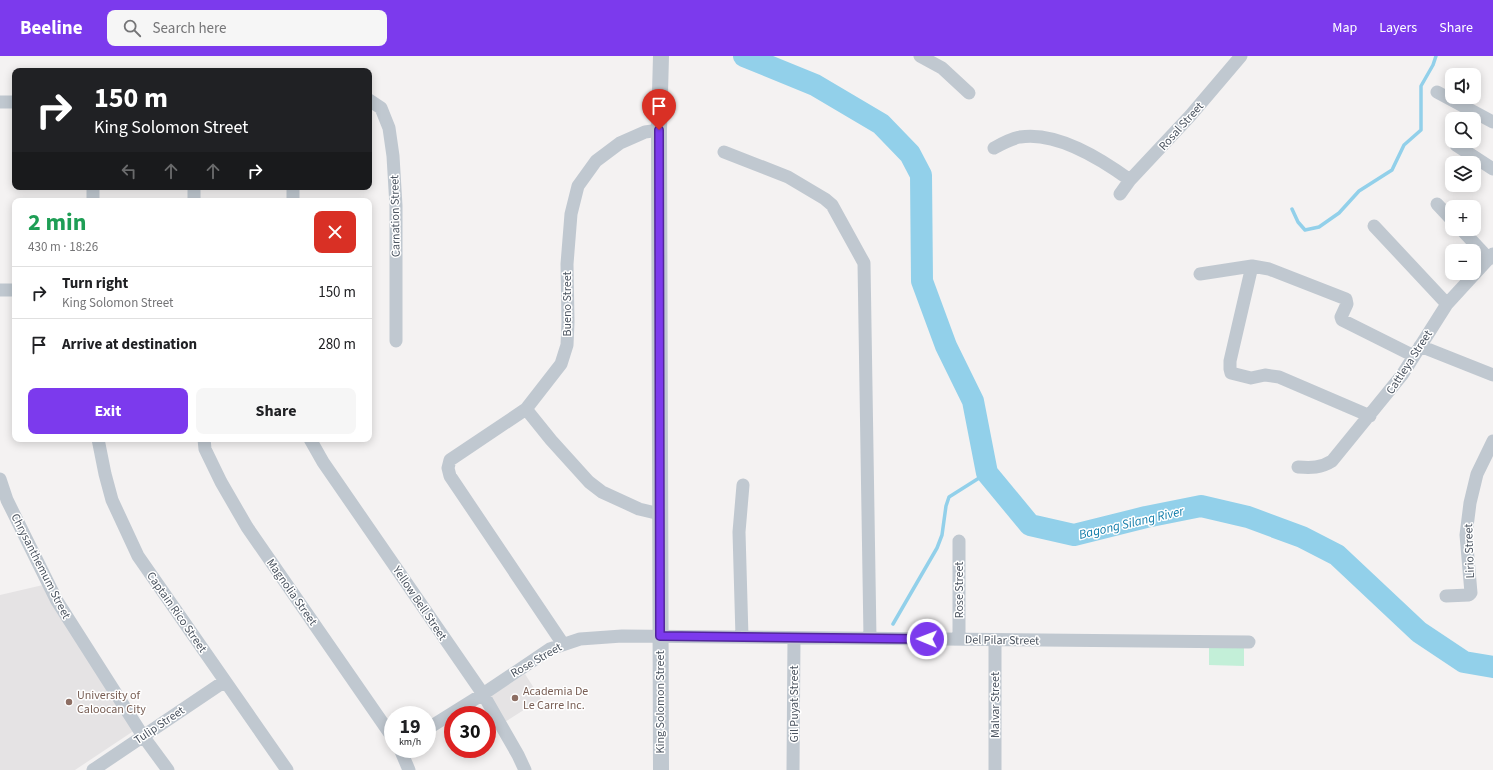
<!DOCTYPE html>
<html lang="en">
<head>
<meta charset="utf-8">
<style>
  :root { --surface:#fff; --page:#f6f6f6; --text:#202124; --muted:#757577; --line:#e0e0e0; --accent:#7c3aed }
  body { margin:0; font-family:"Source Sans 3",sans-serif; background:var(--page); color:var(--text); height:100vh; display:flex; flex-direction:column; font-size:15px; white-space:nowrap }
  * { box-sizing:border-box; margin:0 }
  p { font-size:13px; color:var(--muted) }
  .icon { flex:none; width:22px; height:22px; fill:none; stroke:currentColor; stroke-width:2; stroke-linecap:round; stroke-linejoin:round }
  .map { position:relative; flex:1; overflow:hidden }
  .side { position:absolute; left:12px; top:142px; width:360px; height:244px; display:flex; flex-direction:column; background:var(--surface); border-radius:8px; box-shadow:0 2px 10px #0003 }
  .side>* { flex:none }
  .top-card { position:absolute; left:12px; top:12px; width:360px; height:122px; border-radius:8px; box-shadow:0 2px 10px #0003; background:#202124; color:#fff; overflow:hidden }
  .buttons { position:absolute; left:1445px; top:12px; display:grid; gap:8px }
  .buttons a { display:grid; place-items:center; width:36px; height:36px; border-radius:8px; background:var(--surface); box-shadow:0 2px 10px #0003; font-size:20px }
  .speed { position:absolute; left:384px; top:650px; display:flex; gap:8px; font-size:20px; font-weight:700; text-align:center }
  .speed>* { display:grid; place-content:center; width:52px; height:52px; border-radius:50%; background:var(--surface); box-shadow:0 2px 10px #0003; line-height:1 }
  .speed small { font-size:10px; font-weight:400 }
  .speed .limit { border:6px solid #d22; background:#fff; color:#111 }
  .pin { position:absolute; display:grid; place-items:center; width:34px; height:34px; color:#fff; margin:-41px -17px; border-radius:50% 50% 50% 0; rotate:-45deg; box-shadow:0 0 4px #0007 }
  .pin .icon { rotate:45deg }
  .me { position:absolute; width:44px; margin:-22px; rotate:271deg; stroke-linejoin:round; filter:drop-shadow(0 0 3px #0008) }
  .turn { display:flex; align-items:center; gap:14px; height:84px; padding:0 16px; font-size:18px }
  .turn .icon { width:52px; height:52px; stroke-width:2.5 }
  .turn b { display:block; font-size:28px; line-height:34px }
  .lanes { display:flex; align-items:center; height:38px; padding:0 16px; background:#0003; justify-content:center; gap:20px; direction:ltr }
  .lanes .off { opacity:.35 }
  .round { display:grid; place-items:center; flex:none; width:42px; height:42px; border-radius:8px; background:var(--page) }
  .overview { display:flex; align-items:center; justify-content:space-between; height:68px; padding:0 16px }
  h1 { font-size:24px; font-weight:700; line-height:30px; color:#1e9e55 }
  .primary-button { display:flex; gap:8px; margin-top:auto; padding:8px 16px }
  .primary-button a { flex:1; height:46px; border-radius:8px; background:var(--accent); color:#fff; font-size:16px; font-weight:700; line-height:46px; text-align:center }
  .primary-button a+a { background:var(--page); color:var(--text) }
  ul { padding:0; list-style:none }
  li { display:flex; align-items:center; gap:12px; height:52px; padding:0 16px; border-top:1px solid var(--line) }
  li div { flex:1 }
  li b { display:block; font-size:15px }
  li em { font-style:normal }
  header { display:flex; align-items:center; gap:24px; box-sizing:border-box; height:56px; padding:0 20px; background:var(--accent); color:#fff }
  header strong { font-size:19px }
  nav { display:flex; gap:22px; margin-inline-start:auto; font-size:14px }
  .search { width:280px; height:36px; background:var(--page); display:flex; align-items:center; gap:10px; box-sizing:border-box; padding:0 14px; border-radius:8px; color:var(--muted); font-size:15px }
  .map>svg:first-child { display:block }
</style>
</head>
<body>
<header>
<strong>Beeline</strong>
<div class="search"><svg class="icon" aria-label="search" viewBox="0 0 24 24"><circle cx="10" cy="10" r="6"/><path d="M15 15l6 6"/></svg>Search here</div>
<nav><a>Map</a><a>Layers</a><a>Share</a></nav>
</header>
<div class="map">
<svg width="1493" height="714" viewBox="0 0 1493 714">
  <rect width="100%" height="100%" fill="#f4f2f2"/>
  <path fill="#e5e3e4" d="M43,529l92,145 -60,40h-75v-175z
    M525,618l16,25 -36,23 -16,-25z"/>
  <path fill="#c3efd8" d="M1209,589l35,1v20l-35,-1z"/>
  <g fill="none" stroke-linecap="round" stroke-linejoin="round">
    <path stroke="#92d0ea" stroke-width="3.5" d="M1292,153l6,13 7,8 14,-3 20,-14 20,-22 33,-21 12,-25 17,-15v-44l12,-21 3,-9
      M893,568l44,-76 5,-13 4,-29 3,-9 38,-24"/>
    <path stroke="#92d0ea" stroke-width="22" d="M744,0l71,29 66,39 29,30 11,21 1,106 24,65 27,55 14,72 43,52 44,10 72,-18 55,-11 47,11 54,20 35,18 82,77 45,30 29,5"/>
    <path stroke="#c0c8d0" stroke-width="13" d="M920,0l22,12 27,25
      M1437,36l56,30
      M369,44l12,8 8,20 4,28 3,50v135
      M0,46h15
      M1456,89l37,24
      M994,92c9,-5 16,-9 26,-11 37,-6 81,22 110,43
      M724,96l64,25 37,22 7,6 32,58 6,375
      M194,131v14
      M293,131v14
      M1120,138l10,-14 60,-64 51,-60
      M93,145v-14
      M1437,148l15,16
      M1374,170l73,78
      M1461,173l28,30
      M1252,210l-22,95v8l1,4 20,5 14,-3 14,2 91,39
      M1200,218l52,-8 17,3 77,30 1,5 -6,13 1,3 72,36
      M0,234h15
      M1420,290l73,29
      M526,353l25,31 38,42 13,10 37,17 21,5
      M98,383l7,35 7,26 26,56 149,214
      M204,383l1,10 16,33 26,45 146,211
      M310,383l13,23 160,232 35,61 7,15
      M1298,411c13,1 23,1 34,-6l70,-86 45,-71 46,-50
      M0,423l7,21 50,101 86,135 25,34
      M959,485v98
      M1446,540l23,-1 2,-2 -5,-58 4,-32 7,-29 16,-33
      M742,581l-3,-105 4,-47
      M995,584v130
      M563,588l-113,-168 -2,-8 2,-8 76,-51 35,-45 6,-19 1,-23 -1,-58 4,-50 7,-28 18,-25 24,-18 25,-11 14,-2
      M427,673l56,-35 67,-45 30,-10 42,-3 627,6
      M400,693l9,21
      M93,714l132,-89
      M793,714l1,-132"/>
    <path stroke="#c0c8d0" stroke-width="16" d="M661,0l-2,74 2,640"/>
  </g>
  <g fill="none" stroke-linecap="round" stroke-linejoin="round">
    <g stroke="#51269a" stroke-width="10">
      <path id="route" d="M659,74l1,506 267,3"/>
    </g>
    <use href="#route" stroke="#7c3aed" stroke-width="7"/>
  </g>
  <g fill="#8d6e63" stroke="#fff" stroke-width="1.5">
    <circle cx="515" cy="642" r="4"/>
    <circle cx="69" cy="646" r="4"/>
  </g>
  <g text-anchor="middle" stroke-width="3" stroke-linejoin="round" paint-order="stroke">
    <g font-size="12" fill="#4a535f" stroke="#fff">
      <text transform="translate(1181 70) rotate(-48)" y="4">Rosal Street</text>
      <text transform="translate(395 160) rotate(-91)" y="4">Carnation Street</text>
      <text transform="translate(567 248) rotate(-90)" y="4">Bueno Street</text>
      <text transform="translate(1409 306) rotate(-57)" y="4">Cattleya Street</text>
      <text transform="translate(1469 495) rotate(-92)" y="4">Lirio Street</text>
      <text transform="translate(41 510) rotate(63)" y="4">Chrysanthemum Street</text>
      <text transform="translate(959 534) rotate(-90)" y="4">Rose Street</text>
      <text transform="translate(292 536) rotate(55)" y="4">Magnolia Street</text>
      <text transform="translate(420 547) rotate(56)" y="4">Yellow Bell Street</text>
      <text transform="translate(177 556) rotate(55)" y="4">Captain Rico Street</text>
      <text transform="translate(1002 584) rotate(1)" y="4">Del Pilar Street</text>
      <text transform="translate(536 604) rotate(-30)" y="4">Rose Street</text>
      <text transform="translate(660 646) rotate(-90)" y="4">King Solomon Street</text>
      <text transform="translate(794 648) rotate(-90)" y="4">Gil Puyat Street</text>
      <text transform="translate(995 649) rotate(-90)" y="4">Malvar Street</text>
      <text transform="translate(159 669) rotate(-34)" y="4">Tulip Street</text>
    </g>
    <g font-size="12" fill="#785e54" stroke="#fff" text-anchor="start">
      <text x="523" y="639">Academia De<tspan x="523" dy="14">Le Carre Inc.</tspan></text>
      <text x="77" y="643">University of<tspan x="77" dy="14">Caloocan City</tspan></text>
    </g>
    <g font-size="13" font-style="italic" fill="#127daa" stroke="#fff">
      <text transform="translate(1131 466) rotate(-13)" y="5">Bagong Silang River</text>
    </g>
  </g>
</svg>
<div class="buttons">
<a><svg class="icon" aria-label="sound" viewBox="0 0 24 24"><path d="M4 9h4l5-4v14l-5-4H4zM17 9q2 3 0 6"/></svg></a>
<a><svg class="icon" aria-label="search" viewBox="0 0 24 24"><circle cx="10" cy="10" r="6"/><path d="M15 15l6 6"/></svg></a>
<a><svg class="icon" aria-label="layers" viewBox="0 0 24 24"><path d="M12 4l9 5-9 5-9-5zM3 14l9 5 9-5"/></svg></a>
<a>+</a>
<a>−</a>
</div>
<div class="speed"><div>19<small>km/h</small></div><div class="limit">30</div></div>
<div class="pin" style="left:659px;top:74px;background:#d93025"><svg class="icon" aria-label="arrive" viewBox="0 0 24 24"><path d="M6 21V4h12l-3 4 3 4H6"/></svg></div>
<svg class="me" style="left:927px;top:583px" viewBox="-20 -20 40 40"><circle r="17" fill="#7c3aed" stroke="#fff" stroke-width="3"/><path d="M0-11L8 9 0 5-8 9z" fill="#fff"/></svg>
<div class="top-card">
<div class="turn"><svg class="icon" aria-label="right" viewBox="0 0 24 24"><path d="M7 20v-9h11M14 6l5 5-5 5"/></svg><div><b>150 m</b>King Solomon Street</div></div>
<div class="lanes"><svg class="icon off" aria-label="left" viewBox="0 0 24 24"><path d="M17 20v-9H6M10 6l-5 5 5 5"/></svg><svg class="icon off" aria-label="ahead" viewBox="0 0 24 24"><path d="M12 20V5M6 11l6-6 6 6"/></svg><svg class="icon off" aria-label="ahead" viewBox="0 0 24 24"><path d="M12 20V5M6 11l6-6 6 6"/></svg><svg class="icon" aria-label="right" viewBox="0 0 24 24"><path d="M7 20v-9h11M14 6l5 5-5 5"/></svg></div>
</div>
<section class="side">
<div class="overview"><div><h1>2 min</h1><p>430 m · 18:26</p></div><a class="round" style="background:#d93025;color:#fff"><svg class="icon" aria-label="close" viewBox="0 0 24 24"><path d="M6 6l12 12M18 6L6 18"/></svg></a></div>
<ul>
<li><svg class="icon" aria-label="right" viewBox="0 0 24 24"><path d="M7 20v-9h11M14 6l5 5-5 5"/></svg><div><b>Turn right</b><p>King Solomon Street</p></div><em>150 m</em></li>
<li><svg class="icon" aria-label="arrive" viewBox="0 0 24 24"><path d="M6 21V4h12l-3 4 3 4H6"/></svg><div><b>Arrive at destination</b></div><em>280 m</em></li>
</ul>
<div class="primary-button"><a>Exit</a><a>Share</a></div>
</section>
</div>
</body>
</html>
